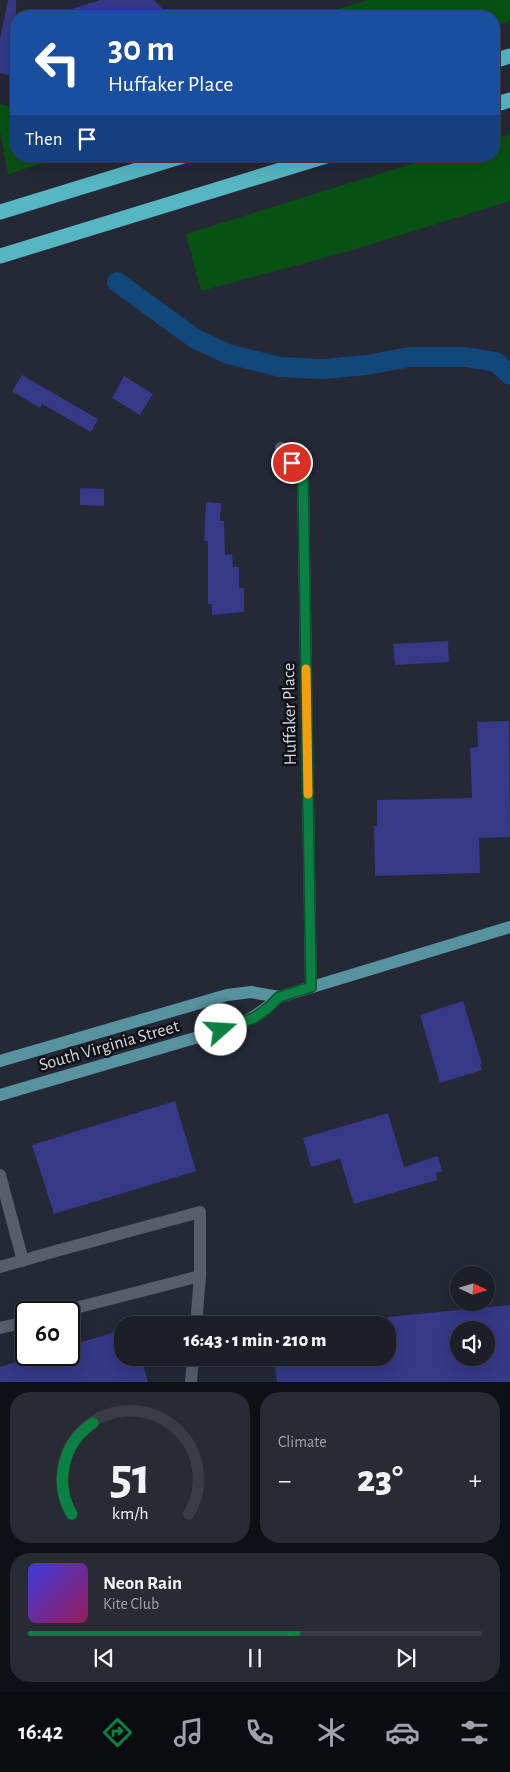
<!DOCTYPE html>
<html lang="en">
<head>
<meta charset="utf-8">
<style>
  :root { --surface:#1c1e28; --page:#292b34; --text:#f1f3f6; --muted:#a0a2a8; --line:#3a3c45; --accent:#0b8043 }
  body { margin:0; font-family:"Alegreya Sans",sans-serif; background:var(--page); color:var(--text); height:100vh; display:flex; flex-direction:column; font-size:19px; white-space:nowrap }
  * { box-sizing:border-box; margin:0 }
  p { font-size:16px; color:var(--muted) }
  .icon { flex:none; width:28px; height:28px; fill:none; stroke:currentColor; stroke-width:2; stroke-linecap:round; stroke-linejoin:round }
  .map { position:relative; height:1382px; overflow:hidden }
  .panel { display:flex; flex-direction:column; gap:10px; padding:10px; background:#0f1016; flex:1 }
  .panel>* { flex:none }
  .guide { position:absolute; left:10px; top:10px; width:490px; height:152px; border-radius:20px; box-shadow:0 5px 20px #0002,0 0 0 1px var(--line); background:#1a4fa0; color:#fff; overflow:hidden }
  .needle { width:32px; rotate:94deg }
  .fabs { position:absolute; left:450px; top:1266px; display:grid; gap:10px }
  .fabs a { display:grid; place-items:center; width:45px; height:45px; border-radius:50%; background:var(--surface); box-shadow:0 5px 20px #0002,0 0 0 1px var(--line); font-size:25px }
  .speed { position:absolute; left:15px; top:1301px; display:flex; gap:10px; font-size:25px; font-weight:700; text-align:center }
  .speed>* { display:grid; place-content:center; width:65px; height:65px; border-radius:50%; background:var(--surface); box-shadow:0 5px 20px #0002,0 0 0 1px var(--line); line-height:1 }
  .speed .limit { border:2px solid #111; border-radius:8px; background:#fff; color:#111 }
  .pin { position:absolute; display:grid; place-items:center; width:42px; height:42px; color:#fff; margin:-21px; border:2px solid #fff; border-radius:50%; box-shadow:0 1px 5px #0007 }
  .me { position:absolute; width:55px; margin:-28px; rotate:71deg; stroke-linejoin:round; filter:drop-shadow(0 0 4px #0008) }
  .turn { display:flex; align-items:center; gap:18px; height:105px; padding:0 15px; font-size:22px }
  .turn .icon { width:65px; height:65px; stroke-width:2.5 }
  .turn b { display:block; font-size:35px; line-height:42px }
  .then { display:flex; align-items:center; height:48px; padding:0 15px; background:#0003; gap:10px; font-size:19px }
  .big { font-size:38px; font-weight:800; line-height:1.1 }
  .panel .card { flex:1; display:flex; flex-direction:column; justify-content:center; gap:8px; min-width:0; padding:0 18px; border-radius:20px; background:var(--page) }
  .panel .dial { align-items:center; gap:0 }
  .dial svg { height:130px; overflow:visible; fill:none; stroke:var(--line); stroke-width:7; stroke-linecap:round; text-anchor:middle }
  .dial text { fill:var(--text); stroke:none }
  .song { display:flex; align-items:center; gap:15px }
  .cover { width:60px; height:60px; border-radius:8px; background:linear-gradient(135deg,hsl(240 70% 55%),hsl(330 70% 35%)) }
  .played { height:5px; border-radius:2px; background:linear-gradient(90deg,var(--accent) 60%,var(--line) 60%) }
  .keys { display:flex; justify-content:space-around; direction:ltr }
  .heat { display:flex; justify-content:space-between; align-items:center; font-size:28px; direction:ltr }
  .panel .tiles { flex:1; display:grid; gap:10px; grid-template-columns:1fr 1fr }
  .card:last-child { grid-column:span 2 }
  .trip { position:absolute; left:114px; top:1316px; width:282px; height:50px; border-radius:20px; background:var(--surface); box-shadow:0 5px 20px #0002,0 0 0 1px var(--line); font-weight:800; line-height:50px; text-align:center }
  .dock { display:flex; height:80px; justify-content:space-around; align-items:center; background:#0b0c10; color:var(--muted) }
  .dock .icon { width:35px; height:35px }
  .dock .on { color:var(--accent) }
  .dock b { font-size:22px; color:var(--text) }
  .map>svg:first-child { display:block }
</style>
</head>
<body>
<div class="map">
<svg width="510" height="1382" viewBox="0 0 510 1382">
  <rect width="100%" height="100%" fill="#252835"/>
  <!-- green -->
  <path fill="#075212" d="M 368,0 L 510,0 L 510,21 L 494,26 L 494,16 L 315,16 Z
    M 0,104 L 12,107 L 16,106 L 16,156 L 66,156 L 8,174 L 0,132 Z
    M 510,134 L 510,201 L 349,251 L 201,291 L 186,234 L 437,156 L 494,156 L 494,139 Z"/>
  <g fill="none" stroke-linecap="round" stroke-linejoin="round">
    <!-- canal -->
    <path stroke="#11477a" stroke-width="20" d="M 117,282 L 194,338 L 228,354 L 280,367 L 323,369 L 367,365 L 409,357 L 465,357 L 496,362 L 510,375"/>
  </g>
  <!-- building -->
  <path fill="#353987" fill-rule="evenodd" d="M 8,0 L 16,0 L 16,64 L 13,76 L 0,73 L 0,39 Z
    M 100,0 L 154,0 L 169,16 L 60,16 L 59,13 Z
    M 22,375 L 98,419 L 91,432 L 42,404 L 40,408 L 12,391 Z
    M 124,376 L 153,394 L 140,415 L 112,398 Z
    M 80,488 L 104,489 L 104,506 L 80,505 Z
    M 206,502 L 221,503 L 220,521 L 224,521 L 225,555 L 232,554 L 233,567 L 239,567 L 239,588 L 244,588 L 244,612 L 212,615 L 212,604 L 208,604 L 208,541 L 204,541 Z
    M 448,641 L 449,662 L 395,665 L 393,644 Z
    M 509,721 L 510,837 L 479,838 L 480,873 L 375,876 L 374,826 L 377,826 L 377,800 L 472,798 L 470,748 L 478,747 L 477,722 Z
    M 463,1001 L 482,1064 L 480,1064 L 482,1070 L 440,1083 L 420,1015 Z
    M 175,1101 L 196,1171 L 54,1214 L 32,1145 Z
    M 388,1113 L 404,1167 L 438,1156 L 442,1171 L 436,1173 L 437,1180 L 354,1204 L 340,1159 L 311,1167 L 303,1138 Z
    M 510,1305 L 510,1382 L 277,1382 L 274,1358 L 388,1358 L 388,1317 ZM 459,1330 L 486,1330 L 486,1358 L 459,1358 Z
    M 122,1330 L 122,1358 L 141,1358 L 148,1382 L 0,1382 L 0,1367 L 40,1355 L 69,1355 L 69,1346 Z"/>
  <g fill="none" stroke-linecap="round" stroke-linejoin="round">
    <!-- minor -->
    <path stroke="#595c6b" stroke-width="12" d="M 281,448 L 303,479 L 311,987
      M 0,1175 L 23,1261
      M 0,1267 L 56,1251 L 200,1212 L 200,1276 L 196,1325
      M 60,1312 L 200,1276
      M 0,1328 L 26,1322
      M 191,1382 L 193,1358"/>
    <!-- major -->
    <path stroke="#57929f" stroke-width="12" d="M 0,1061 L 227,995 L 251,992 L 279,997 L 510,927
      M 0,1095 L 236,1026 C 253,1018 266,1010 279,997"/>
    <!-- highway -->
    <path stroke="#56b6c2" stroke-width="15" d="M 494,61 L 510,56
      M 494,105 L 510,100
      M 0,212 L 183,156
      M 0,256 L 326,156"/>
  </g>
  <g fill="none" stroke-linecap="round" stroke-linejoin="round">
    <!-- route casing -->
    <g stroke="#07532c" stroke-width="12">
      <path id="route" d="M 221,1030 L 254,1018 L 268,1008 L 279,997 L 311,987 L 303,479 L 292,463"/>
    </g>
    <!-- route -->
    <use href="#route" stroke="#0b8043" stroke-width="9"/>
    <!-- slow -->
    <path stroke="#f59e0b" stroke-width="9" d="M 306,669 L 308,794"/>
  </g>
  <g text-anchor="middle" stroke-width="5" stroke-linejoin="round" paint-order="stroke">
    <!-- street labels -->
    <g font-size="18" fill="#d6d8e1" stroke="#101117">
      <text transform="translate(289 714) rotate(-91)" y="6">Huffaker Place</text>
      <text transform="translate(109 1045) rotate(-16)" y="6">South Virginia Street</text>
    </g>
  </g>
</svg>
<div class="fabs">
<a><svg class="needle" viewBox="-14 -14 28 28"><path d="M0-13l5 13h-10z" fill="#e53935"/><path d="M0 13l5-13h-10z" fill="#a0a2a8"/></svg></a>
<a><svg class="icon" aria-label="sound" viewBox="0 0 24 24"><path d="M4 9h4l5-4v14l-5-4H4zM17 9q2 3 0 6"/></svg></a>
</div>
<div class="speed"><div class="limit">60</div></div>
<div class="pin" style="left:292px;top:463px;background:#d93025"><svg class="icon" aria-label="arrive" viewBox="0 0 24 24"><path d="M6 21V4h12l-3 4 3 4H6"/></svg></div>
<svg class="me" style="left:221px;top:1030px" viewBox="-20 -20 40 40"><circle r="19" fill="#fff"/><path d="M0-13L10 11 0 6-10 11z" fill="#0b8043"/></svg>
<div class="trip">16:43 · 1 min · 210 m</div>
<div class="guide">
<div class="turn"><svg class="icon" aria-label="left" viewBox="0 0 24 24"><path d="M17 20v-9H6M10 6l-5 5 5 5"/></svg><div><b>30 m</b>Huffaker Place</div></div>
<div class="then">Then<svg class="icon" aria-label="arrive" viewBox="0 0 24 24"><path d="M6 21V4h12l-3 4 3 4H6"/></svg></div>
</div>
</div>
<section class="panel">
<div class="tiles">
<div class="card dial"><svg viewBox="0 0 100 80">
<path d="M14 69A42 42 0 1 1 86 69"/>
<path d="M14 69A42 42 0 0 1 27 13" stroke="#0b8043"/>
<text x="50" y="56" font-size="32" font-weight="700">51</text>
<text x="50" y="72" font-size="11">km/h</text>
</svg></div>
<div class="card"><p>Climate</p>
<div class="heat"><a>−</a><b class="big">23°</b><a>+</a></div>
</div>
<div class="card">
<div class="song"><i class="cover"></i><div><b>Neon Rain</b><p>Kite Club</p></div></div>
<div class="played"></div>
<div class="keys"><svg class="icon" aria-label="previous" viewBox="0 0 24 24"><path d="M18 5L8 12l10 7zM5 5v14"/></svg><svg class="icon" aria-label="pause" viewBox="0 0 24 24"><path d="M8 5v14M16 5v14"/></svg><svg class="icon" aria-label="next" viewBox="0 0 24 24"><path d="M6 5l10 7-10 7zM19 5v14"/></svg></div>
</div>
</div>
</section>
<nav class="dock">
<b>16:42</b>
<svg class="icon on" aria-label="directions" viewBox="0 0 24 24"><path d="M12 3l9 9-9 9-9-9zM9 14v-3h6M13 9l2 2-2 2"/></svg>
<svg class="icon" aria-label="music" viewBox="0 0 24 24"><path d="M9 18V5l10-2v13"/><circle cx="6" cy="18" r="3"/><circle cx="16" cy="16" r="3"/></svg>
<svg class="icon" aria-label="phone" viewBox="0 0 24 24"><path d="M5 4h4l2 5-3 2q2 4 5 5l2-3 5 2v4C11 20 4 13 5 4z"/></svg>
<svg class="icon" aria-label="climate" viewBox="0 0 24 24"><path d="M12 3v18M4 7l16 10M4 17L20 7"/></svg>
<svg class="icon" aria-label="car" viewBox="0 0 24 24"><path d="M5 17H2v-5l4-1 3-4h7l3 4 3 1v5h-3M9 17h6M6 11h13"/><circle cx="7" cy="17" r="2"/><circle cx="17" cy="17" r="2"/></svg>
<svg class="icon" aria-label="filters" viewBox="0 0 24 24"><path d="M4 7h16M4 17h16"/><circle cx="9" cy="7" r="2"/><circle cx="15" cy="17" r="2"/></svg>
</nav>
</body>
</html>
